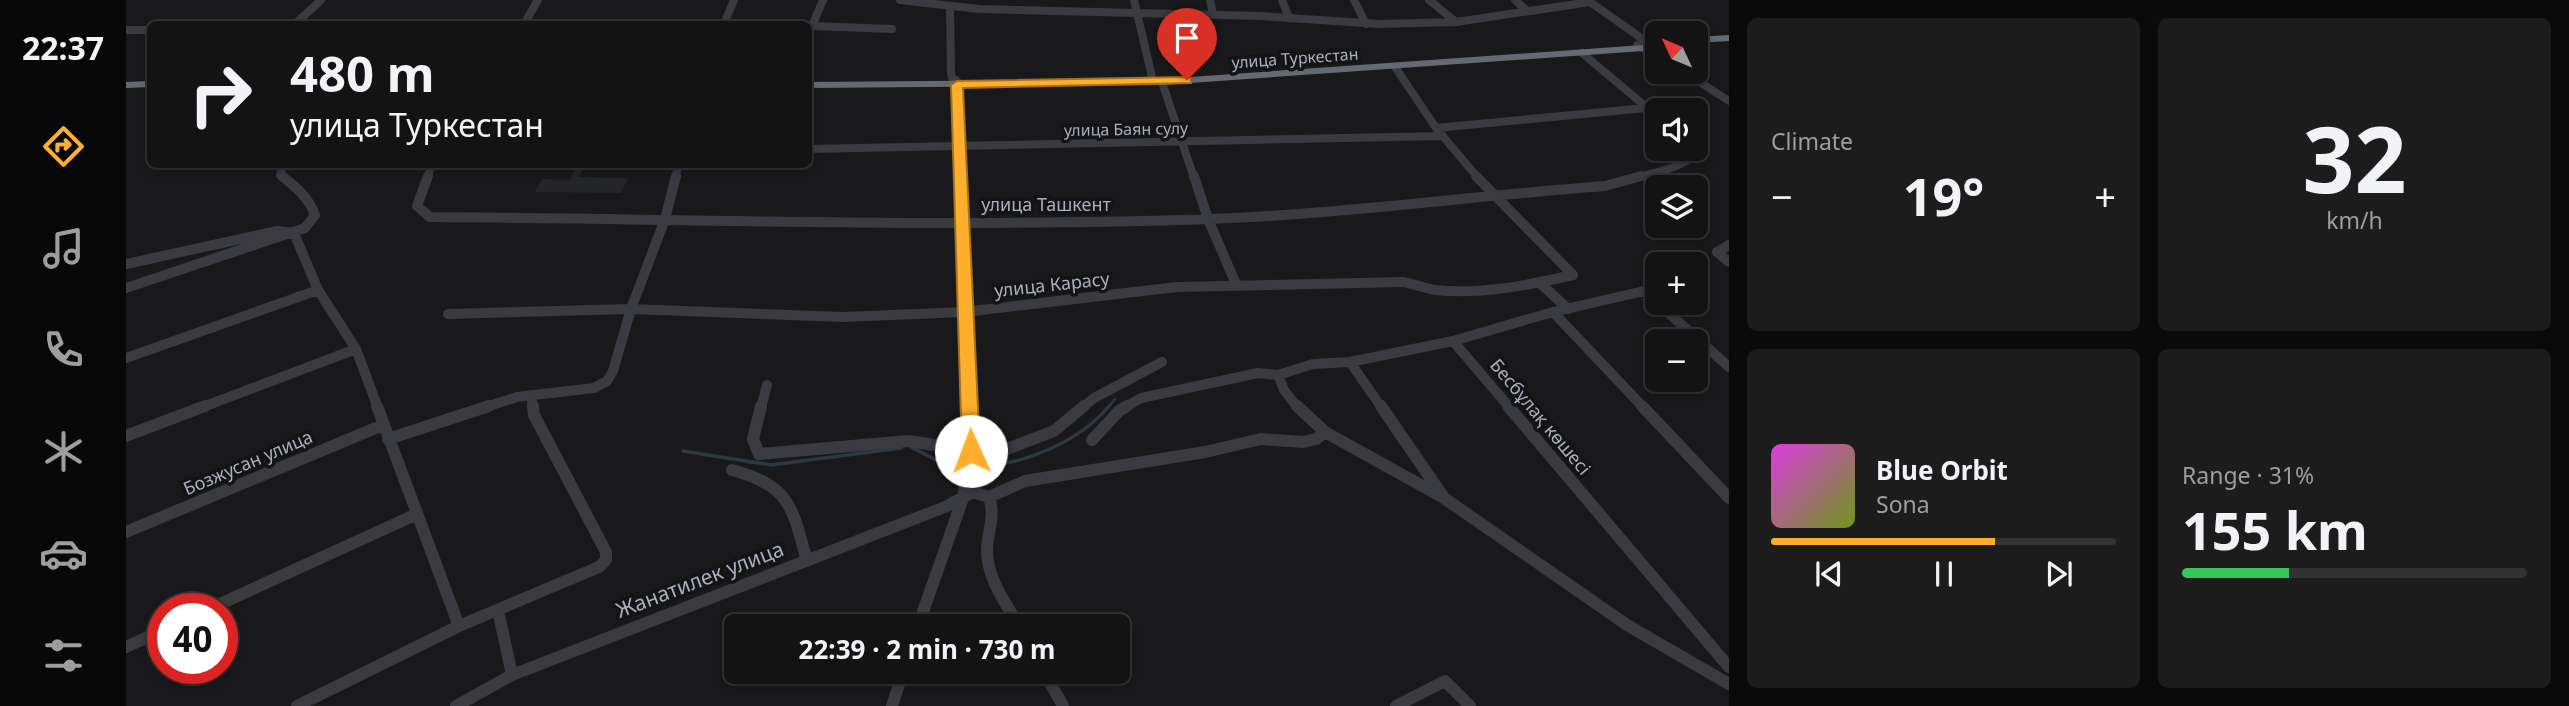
<!DOCTYPE html>
<html lang="en">
<head>
<meta charset="utf-8">
<style>
  :root { --surface:#131314; --page:#1c1c1d; --text:#f1f3f6; --muted:#9d9ea0; --line:#323234; --accent:#ffaf2d }
  body { margin:0; font-family:"Noto Sans",sans-serif; background:var(--page); color:var(--text); height:100vh; display:flex; flex-direction:column; font-size:26px; white-space:nowrap }
  * { box-sizing:border-box; margin:0 }
  p { font-size:23px; color:var(--muted) }
  .icon { flex:none; width:38px; height:38px; fill:none; stroke:currentColor; stroke-width:2; stroke-linecap:round; stroke-linejoin:round }
  .map { position:relative; flex:1; overflow:hidden }
  .panel { display:flex; flex-direction:column; gap:18px; padding:18px; background:#0a0a0b; width:840px }
  .panel>* { flex:none }
  .guide { position:absolute; left:21px; top:21px; width:665px; height:147px; border-radius:10px; box-shadow:0 4px 10px #0003,0 0 0 2px var(--line); background:#131314; color:var(--text); overflow:hidden }
  .needle { width:46px; rotate:314deg }
  .controls { position:absolute; left:1519px; top:21px; display:grid; gap:14px }
  .controls a { display:grid; place-items:center; width:63px; height:63px; border-radius:10px; background:var(--surface); box-shadow:0 4px 10px #0003,0 0 0 2px var(--line); font-size:35px }
  .speed { position:absolute; left:21px; top:593px; display:flex; gap:14px; font-size:35px; font-weight:700; text-align:center }
  .speed>* { display:grid; place-content:center; width:91px; height:91px; border-radius:50%; background:var(--surface); box-shadow:0 4px 10px #0003,0 0 0 2px var(--line); line-height:1 }
  .speed .limit { border:10px solid #d22; background:#fff; color:#111 }
  .pin { position:absolute; display:grid; place-items:center; width:60px; height:60px; color:#fff; margin:-72px -30px; border-radius:50% 50% 50% 0; rotate:-45deg; box-shadow:0 0 7px #0007 }
  .pin .icon { rotate:45deg }
  .me { position:absolute; width:77px; margin:-38px; rotate:358deg; stroke-linejoin:round; filter:drop-shadow(0 0 5px #0008) }
  .turn { display:flex; align-items:center; gap:24px; height:147px; padding:0 28px; font-size:32px }
  .turn .icon { width:91px; height:91px; stroke-width:2.5 }
  .turn b { display:block; font-size:49px; line-height:60px }
  .big { font-size:52px; font-weight:700; line-height:1.1 }
  .panel .tile { flex:1; display:flex; flex-direction:column; justify-content:center; gap:10px; min-width:0; padding:0 24px; border-radius:10px; background:var(--page) }
  .panel .dial { align-items:center; gap:0 }
  .dial b { font-size:91px; line-height:1 }
  .song { display:flex; align-items:center; gap:21px }
  .cover { width:84px; height:84px; border-radius:10px; background:linear-gradient(135deg,hsl(300 70% 55%),hsl(80 70% 35%)) }
  .played { height:7px; border-radius:4px; background:linear-gradient(90deg,var(--accent) 65%,var(--line) 65%) }
  .keys { display:flex; justify-content:space-around; direction:ltr }
  .heat { display:flex; justify-content:space-between; align-items:center; font-size:38px; direction:ltr }
  .charge { height:10px; border-radius:5px; background:linear-gradient(90deg,#34c759 31%,var(--line) 0) }
  .panel .tiles { flex:1; display:grid; gap:18px; grid-template-columns:repeat(2,1fr) }
  .trip { position:absolute; left:598px; top:614px; width:406px; height:70px; border-radius:10px; background:var(--surface); box-shadow:0 4px 10px #0003,0 0 0 2px var(--line); font-weight:700; line-height:70px; text-align:center }
  main { display:flex; flex:1; min-height:0 }
  .tab-bar { display:flex; flex-direction:column; width:126px; justify-content:space-around; align-items:center; background:#080808; color:var(--muted) }
  .tab-bar .icon { width:49px; height:49px }
  .tab-bar .current { color:var(--accent) }
  .tab-bar b { font-size:32px; color:var(--text) }
  .map>svg:first-child { display:block }
</style>
</head>
<body>
<main>
<nav class="tab-bar">
<b>22:37</b>
<svg class="icon current" aria-label="directions" viewBox="0 0 24 24"><path d="M12 3l9 9-9 9-9-9zM9 14v-3h6M13 9l2 2-2 2"/></svg>
<svg class="icon" aria-label="music" viewBox="0 0 24 24"><path d="M9 18V5l10-2v13"/><circle cx="6" cy="18" r="3"/><circle cx="16" cy="16" r="3"/></svg>
<svg class="icon" aria-label="phone" viewBox="0 0 24 24"><path d="M5 4h4l2 5-3 2q2 4 5 5l2-3 5 2v4C11 20 4 13 5 4z"/></svg>
<svg class="icon" aria-label="climate" viewBox="0 0 24 24"><path d="M12 3v18M4 7l16 10M4 17L20 7"/></svg>
<svg class="icon" aria-label="car" viewBox="0 0 24 24"><path d="M5 17H2v-5l4-1 3-4h7l3 4 3 1v5h-3M9 17h6M6 11h13"/><circle cx="7" cy="17" r="2"/><circle cx="17" cy="17" r="2"/></svg>
<svg class="icon" aria-label="filters" viewBox="0 0 24 24"><path d="M4 7h16M4 17h16"/><circle cx="9" cy="7" r="2"/><circle cx="15" cy="17" r="2"/></svg>
</nav>
<div class="map">
<svg width="1603" height="706" viewBox="0 0 1603 706">
  <rect width="100%" height="100%" fill="#19191b"/>
  <!-- built -->
  <path fill="#242528" d="M 418,165 L 458,165 L 453,177 L 502,178 L 495,193 L 409,192 L 416,179 L 444,180 L 451,166 Z"/>
  <g fill="none" stroke-linecap="round" stroke-linejoin="round">
    <!-- stream-far1 -->
    <path stroke="#2d3941" stroke-width="2.5" d="M 982,408 L 989,399"/>
    <!-- stream -->
    <path stroke="#2d3941" stroke-width="3.5" d="M 785,447 L 818,464 L 834,465
      M 557,451 L 645,465 L 775,448
      M 855,467 C 901,463 953,442 983,406"/>
    <!-- minor-far2 -->
    <path stroke="#393b41" stroke-width="8" d="M 697,0 L 686,26 L 766,29
      M 774,0 L 853,9 L 1134,16 L 1254,24 L 1330,22 L 1464,2 L 1528,47
      M 1008,0 L 1026,77
      M 1084,0 L 1087,14
      M 1156,0 L 1163,18
      M 1228,0 L 1240,24
      M 1303,0 L 1330,22
      M 1389,0 L 1400,10
      M 824,7 L 825,72 L 826,78 L 831,81 L 835,178
      M 169,24 L 195,0
      M 398,24 L 412,0
      M 598,24 L 608,0
      M 0,30 L 24,30
      M 1511,45 L 1531,56
      M 1456,53 L 1531,116
      M 1269,67 L 1310,128 L 1352,178
      M 1558,72 L 1603,101
      M 1036,82 L 1068,178
      M 1310,128 L 1520,108
      M 682,149 L 1317,136
      M 158,178 L 154,175 L 156,167 L 162,164
      M 301,178 L 306,164
      M 549,178 L 553,164
      M 1509,178 C 1532,172 1559,167 1577,149 L 1570,142"/>
    <!-- minor-far1 -->
    <path stroke="#393b41" stroke-width="10" d="M 302,176 L 291,206 L 304,217 C 563,219 826,228 1084,219 C 1216,214 1347,196 1479,186 L 1515,176
      M 835,176 L 843,408
      M 1068,176 L 1082,219 L 1110,284
      M 1350,176 L 1447,275
      M 1603,245 L 1591,252 L 1603,262
      M 0,264 L 151,231 L 168,233 L 192,290 L 230,349 L 252,408
      M 1414,283 L 1442,309
      M 0,288 L 179,228 L 189,215 C 183,198 170,187 156,176
      M 1427,312 L 1518,408
      M 322,314 L 505,309 L 717,317 L 838,312 L 1051,287 L 1277,282 C 1288,284 1298,288 1309,290 C 1355,295 1403,285 1447,275
      M 0,358 L 192,290
      M 405,395 L 407,408
      M 74,408 L 230,349
      M 357,408 L 391,397 L 468,388 L 481,381 L 487,371 L 505,309 L 539,219 L 550,176
      M 635,408 L 641,385
      M 956,408 L 968,398 L 1036,362
      M 998,408 L 1015,398 L 1132,373 L 1152,375
      M 1172,408 L 1158,390 L 1152,375 L 1187,364 L 1224,362
      M 1256,408 L 1224,362 L 1327,341
      M 1384,408 L 1327,341 L 1427,312 L 1518,291 L 1603,367"/>
    <!-- minor -->
    <path stroke="#393b41" stroke-width="12" d="M 251,406 L 333,626
      M 635,406 L 627,439 L 633,454 L 783,441 L 845,451 L 881,449 L 928,431 L 958,406
      M 1171,406 L 1199,432 L 1318,498 L 1501,625 L 1603,684
      M 1255,406 L 1316,495
      M 1382,406 L 1603,667
      M 1516,406 L 1603,498
      M 0,436 L 79,406
      M 262,439 L 363,406
      M 966,440 L 993,411 L 1001,406
      M 606,470 C 665,486 666,507 681,561
      M 863,497 L 899,481 L 1079,452 L 1135,439 L 1177,442 L 1190,439 L 1199,432
      M 0,532 L 257,425
      M 83,609 L 291,514
      M 372,610 L 386,675
      M 792,626 L 837,498 L 845,451 L 843,406
      M 0,647 L 37,630
      M 918,672 L 937,706
      M 171,706 L 333,626 L 473,567 L 480,560 L 480,552 L 408,415 L 407,406
      M 330,706 L 386,675 L 819,507 L 847,492 L 863,497 C 870,517 861,531 861,551 C 861,578 880,604 893,626
      M 766,706 L 777,672
      M 1270,706 L 1319,681 L 1344,706"/>
    <!-- highway -->
    <path fill="#656972" fill-rule="evenodd" d="M 1603,35 L 1603,41 L 1570,43 L 1570,37 Z
      M 1531,44 L 1531,50 L 1036,85 L 682,88 L 682,82 L 1036,79 Z
      M 24,81 L 24,87 L 0,88 L 0,82 Z"/>
  </g>
  <!-- route -->
  <path fill="#ffaf2d" stroke="#a6721d" stroke-width="2" d="M 1061,77 L 1065,78 L 1065,83 L 837,88 L 854,451 L 851,456 L 839,456 L 836,451 L 825,85 L 831,81 Z"/>
  <g text-anchor="middle" stroke-width="7" stroke-linejoin="round" paint-order="stroke">
    <!-- far-street labels -->
    <g font-size="16" fill="#aab0bc" stroke="#141416">
      <text transform="translate(1169 58) rotate(-4)" y="6">улица Туркестан</text>
      <text transform="translate(1000 129) rotate(-1)" y="6">улица Баян сулу</text>
    </g>
    <!-- street labels -->
    <g font-size="18" fill="#aab0bc" stroke="#141416">
      <text x="920" y="211">улица Ташкент</text>
      <text transform="translate(926 285) rotate(-6)" y="6">улица Карасу</text>
      <text transform="translate(1414 417) rotate(50)" y="6">Бесбұлақ көшесі</text>
      <text transform="translate(122 463) rotate(-23)" y="6">Бозжусан улица</text>
    </g>
    <!-- near-street labels -->
    <g font-size="21" fill="#aab0bc" stroke="#141416">
      <text transform="translate(574 580) rotate(-21)" y="7">Жанатилек улица</text>
    </g>
  </g>
</svg>
<div class="controls">
<a><svg class="needle" viewBox="-14 -14 28 28"><path d="M0-13l5 13h-10z" fill="#e53935"/><path d="M0 13l5-13h-10z" fill="#9d9ea0"/></svg></a>
<a><svg class="icon" aria-label="sound" viewBox="0 0 24 24"><path d="M4 9h4l5-4v14l-5-4H4zM17 9q2 3 0 6"/></svg></a>
<a><svg class="icon" aria-label="layers" viewBox="0 0 24 24"><path d="M12 4l9 5-9 5-9-5zM3 14l9 5 9-5"/></svg></a>
<a>+</a>
<a>−</a>
</div>
<div class="speed"><div class="limit">40</div></div>
<div class="pin" style="left:1061px;top:80px;background:#d93025"><svg class="icon" aria-label="arrive" viewBox="0 0 24 24"><path d="M6 21V4h12l-3 4 3 4H6"/></svg></div>
<svg class="me" style="left:845px;top:451px" viewBox="-20 -20 40 40"><circle r="19" fill="#fff"/><path d="M0-13L10 11 0 6-10 11z" fill="#ffaf2d"/></svg>
<div class="trip">22:39 · 2 min · 730 m</div>
<div class="guide">
<div class="turn"><svg class="icon" aria-label="right" viewBox="0 0 24 24"><path d="M7 20v-9h11M14 6l5 5-5 5"/></svg><div><b>480 m</b>улица Туркестан</div></div>
</div>
</div>
<section class="panel">
<div class="tiles">
<div class="tile"><p>Climate</p>
<div class="heat"><a>−</a><b class="big">19°</b><a>+</a></div>
</div>
<div class="tile dial"><b>32</b><p>km/h</p></div>
<div class="tile">
<div class="song"><i class="cover"></i><div><b>Blue Orbit</b><p>Sona</p></div></div>
<div class="played"></div>
<div class="keys"><svg class="icon" aria-label="previous" viewBox="0 0 24 24"><path d="M18 5L8 12l10 7zM5 5v14"/></svg><svg class="icon" aria-label="pause" viewBox="0 0 24 24"><path d="M8 5v14M16 5v14"/></svg><svg class="icon" aria-label="next" viewBox="0 0 24 24"><path d="M6 5l10 7-10 7zM19 5v14"/></svg></div>
</div>
<div class="tile"><p>Range · 31%</p><b class="big">155 km</b><div class="charge"></div></div>
</div>
</section>
</main>
</body>
</html>
